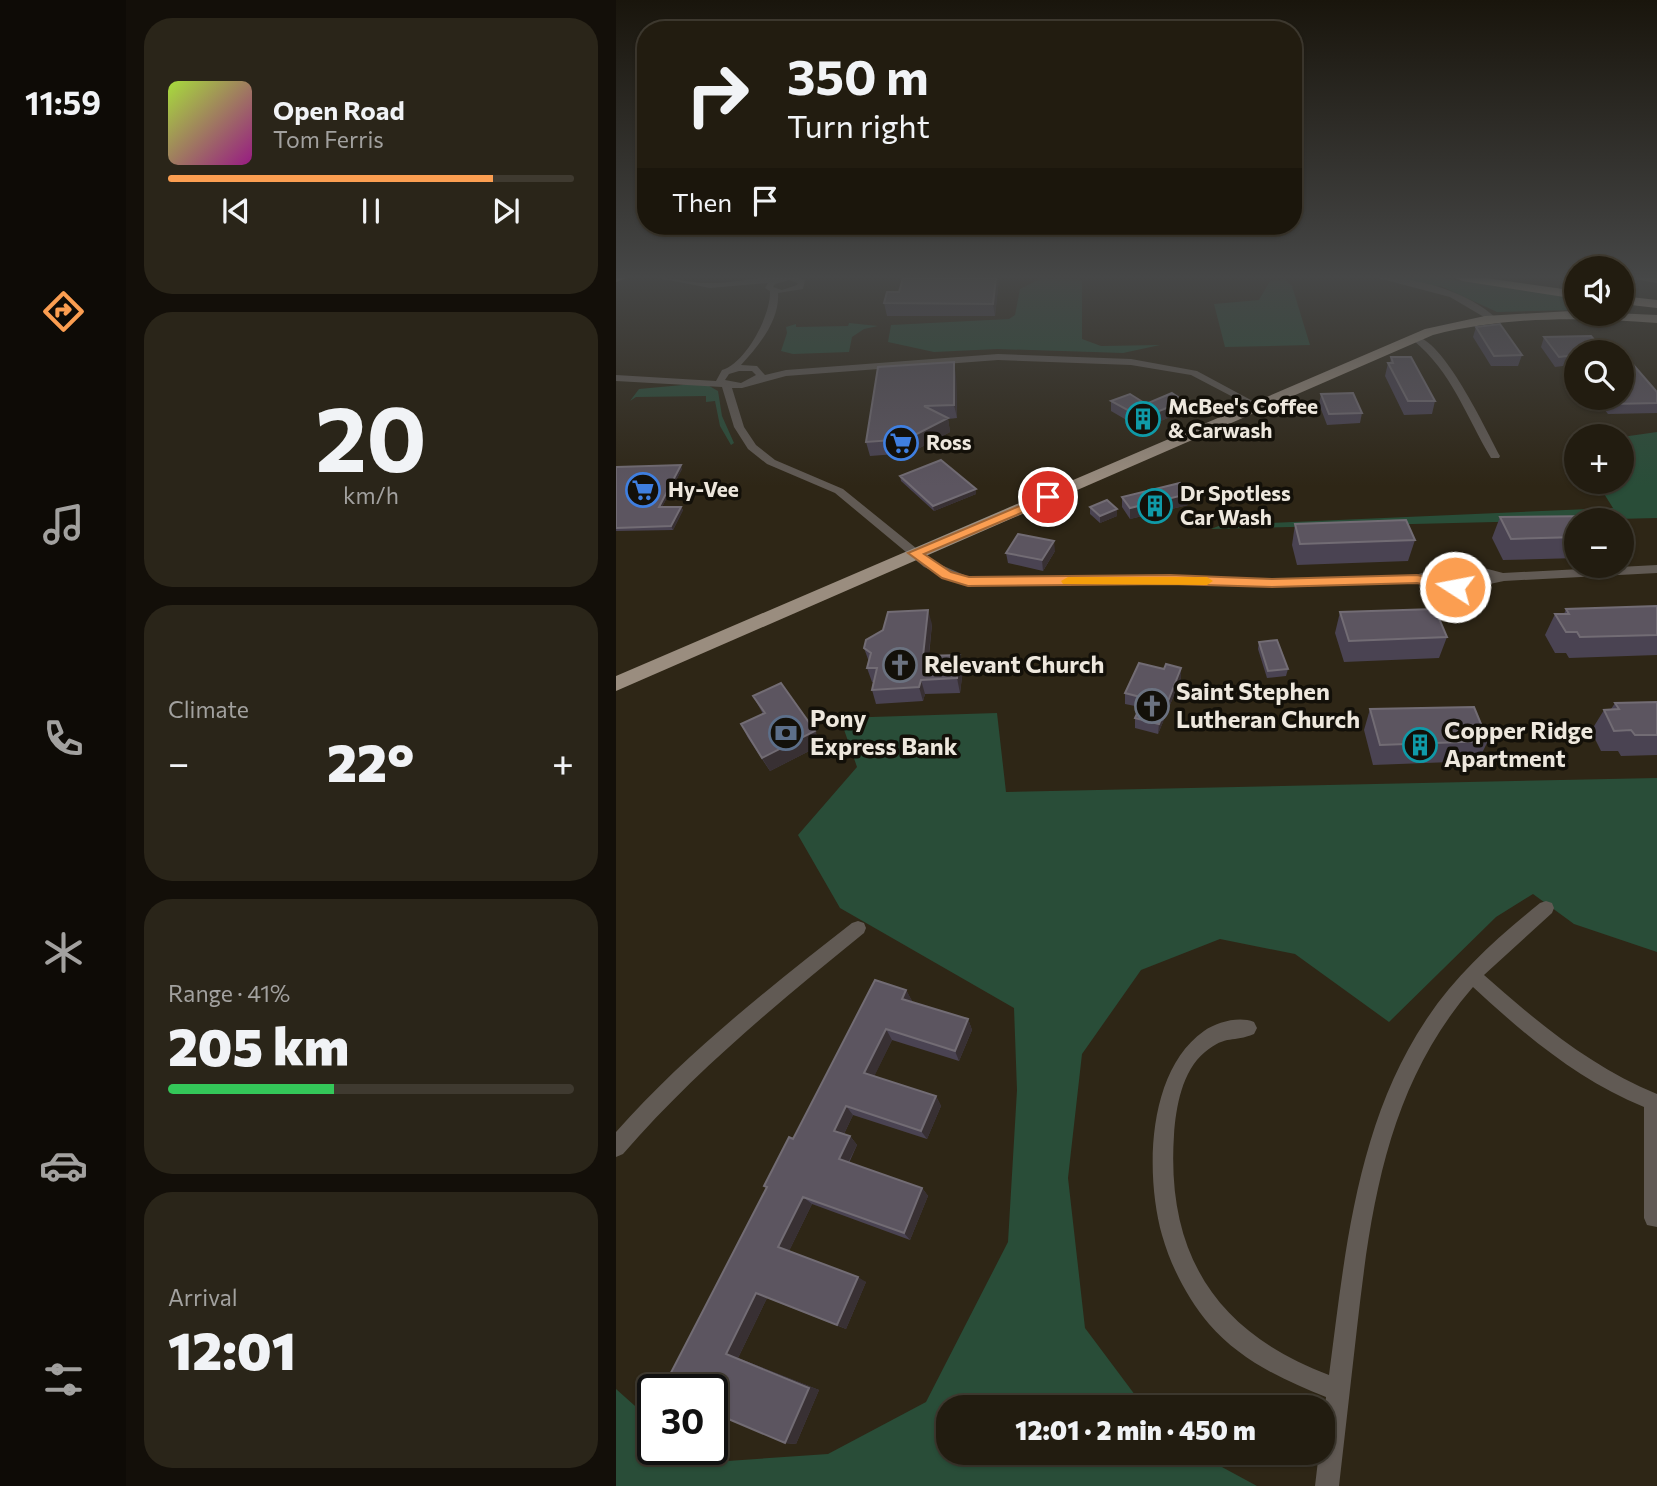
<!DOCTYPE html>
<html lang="en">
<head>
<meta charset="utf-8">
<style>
  :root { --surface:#221c10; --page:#2a2519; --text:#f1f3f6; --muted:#a2a19f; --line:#3f3a30; --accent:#fb9e51 }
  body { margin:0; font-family:Commissioner,sans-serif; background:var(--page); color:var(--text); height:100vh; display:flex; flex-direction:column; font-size:26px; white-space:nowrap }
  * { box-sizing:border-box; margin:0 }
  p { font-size:23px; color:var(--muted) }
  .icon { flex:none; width:38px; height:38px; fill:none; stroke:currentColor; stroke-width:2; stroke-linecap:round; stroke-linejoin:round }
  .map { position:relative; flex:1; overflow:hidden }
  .drawer { display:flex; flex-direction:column; gap:18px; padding:18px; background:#130f09; width:490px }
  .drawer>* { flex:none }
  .hud { position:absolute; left:21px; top:21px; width:665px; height:214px; border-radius:28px; box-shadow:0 2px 5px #0004,0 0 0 2px var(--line); background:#221c10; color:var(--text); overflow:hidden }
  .controls { position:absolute; left:948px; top:256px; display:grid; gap:14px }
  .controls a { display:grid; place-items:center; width:70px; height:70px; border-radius:50%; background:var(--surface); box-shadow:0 2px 5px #0004,0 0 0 2px var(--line); font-size:35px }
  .speed { position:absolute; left:21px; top:1374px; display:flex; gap:14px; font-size:35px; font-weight:700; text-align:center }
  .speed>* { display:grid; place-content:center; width:91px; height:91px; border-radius:50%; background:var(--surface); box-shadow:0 2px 5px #0004,0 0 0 2px var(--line); line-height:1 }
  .speed .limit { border:4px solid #111; border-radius:10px; background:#fff; color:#111 }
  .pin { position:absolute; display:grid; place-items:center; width:60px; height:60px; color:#fff; margin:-30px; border:4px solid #fff; border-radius:50%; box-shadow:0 2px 7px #0007 }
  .me { position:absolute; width:77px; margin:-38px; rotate:281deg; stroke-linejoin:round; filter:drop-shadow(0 0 5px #0008) }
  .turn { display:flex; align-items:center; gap:24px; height:147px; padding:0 35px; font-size:32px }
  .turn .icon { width:91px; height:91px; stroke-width:2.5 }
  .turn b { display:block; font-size:49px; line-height:60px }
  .then { display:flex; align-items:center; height:66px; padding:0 35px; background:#0003; gap:14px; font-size:26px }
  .big { font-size:52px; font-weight:800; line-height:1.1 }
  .drawer .tile { flex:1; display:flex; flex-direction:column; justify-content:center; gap:10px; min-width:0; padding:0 24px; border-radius:28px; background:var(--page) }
  .drawer .dial { align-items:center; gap:0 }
  .dial b { font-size:91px; line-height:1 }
  .song { display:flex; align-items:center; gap:21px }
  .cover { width:84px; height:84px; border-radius:10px; background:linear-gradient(135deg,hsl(80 70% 55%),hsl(310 70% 35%)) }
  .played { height:7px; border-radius:4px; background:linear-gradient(90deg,var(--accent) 80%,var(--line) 80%) }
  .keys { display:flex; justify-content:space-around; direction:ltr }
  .heat { display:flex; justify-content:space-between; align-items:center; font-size:38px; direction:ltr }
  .charge { height:10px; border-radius:5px; background:linear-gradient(90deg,#34c759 41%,var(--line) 0) }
  .trip { position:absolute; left:320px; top:1395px; width:399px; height:70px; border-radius:28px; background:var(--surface); box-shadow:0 2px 5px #0004,0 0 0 2px var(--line); font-weight:800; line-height:70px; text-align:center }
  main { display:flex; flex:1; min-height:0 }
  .tabs { display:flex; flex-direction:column; width:126px; justify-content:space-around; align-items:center; background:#0e0b06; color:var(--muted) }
  .tabs .icon { width:49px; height:49px }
  .tabs .on { color:var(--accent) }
  .tabs b { font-size:32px; color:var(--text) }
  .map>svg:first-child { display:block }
</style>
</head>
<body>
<main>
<nav class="tabs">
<b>11:59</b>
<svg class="icon on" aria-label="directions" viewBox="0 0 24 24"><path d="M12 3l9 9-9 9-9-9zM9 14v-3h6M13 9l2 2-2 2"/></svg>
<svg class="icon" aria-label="music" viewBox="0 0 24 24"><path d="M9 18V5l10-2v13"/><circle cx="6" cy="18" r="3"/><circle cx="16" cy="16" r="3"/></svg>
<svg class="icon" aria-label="phone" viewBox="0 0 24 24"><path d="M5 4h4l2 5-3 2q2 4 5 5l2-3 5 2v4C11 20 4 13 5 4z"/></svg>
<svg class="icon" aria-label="climate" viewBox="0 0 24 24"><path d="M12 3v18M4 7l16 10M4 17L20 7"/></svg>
<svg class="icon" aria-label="car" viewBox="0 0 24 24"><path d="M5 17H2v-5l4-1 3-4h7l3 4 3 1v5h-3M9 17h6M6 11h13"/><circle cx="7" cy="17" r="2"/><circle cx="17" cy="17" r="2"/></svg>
<svg class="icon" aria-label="filters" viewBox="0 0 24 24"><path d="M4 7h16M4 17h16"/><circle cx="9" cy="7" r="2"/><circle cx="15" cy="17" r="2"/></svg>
</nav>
<section class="drawer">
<div class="tile">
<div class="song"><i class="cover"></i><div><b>Open Road</b><p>Tom Ferris</p></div></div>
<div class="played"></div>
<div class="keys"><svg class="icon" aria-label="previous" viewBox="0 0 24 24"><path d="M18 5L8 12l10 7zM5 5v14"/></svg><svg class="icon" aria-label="pause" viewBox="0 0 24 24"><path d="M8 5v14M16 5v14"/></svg><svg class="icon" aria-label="next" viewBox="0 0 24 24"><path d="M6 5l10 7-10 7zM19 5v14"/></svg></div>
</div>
<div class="tile dial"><b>20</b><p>km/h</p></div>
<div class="tile"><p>Climate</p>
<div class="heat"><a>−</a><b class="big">22°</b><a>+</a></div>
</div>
<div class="tile"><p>Range · 41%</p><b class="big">205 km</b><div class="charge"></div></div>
<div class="tile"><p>Arrival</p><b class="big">12:01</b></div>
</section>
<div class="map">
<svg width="1041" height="1486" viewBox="0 0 1041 1486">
  <rect width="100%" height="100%" fill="#2e2616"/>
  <!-- green -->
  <path fill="#294d38" d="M 426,278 L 466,280 L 466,339 L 485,346 L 544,345 L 507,353 L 381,349 L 318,352 L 272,342 L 275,325 L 393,319 L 399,315 L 404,289 Z
    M 778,278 L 826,278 L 961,298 L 961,310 L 881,312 L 827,287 Z
    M 669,279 L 676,286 L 694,345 L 609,347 L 598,304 L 643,300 L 654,281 Z
    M 233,323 L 262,326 L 248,329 L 236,337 L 233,352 L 177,354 L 165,351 L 171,333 L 170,327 L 180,324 L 180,327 L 232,326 Z
    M 88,383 L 102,391 L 106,416 L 118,443 L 115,445 L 104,426 L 99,401 L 90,402 L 90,396 L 20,397 L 14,401 L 23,389 Z
    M 1041,432 L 1041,518 L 595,529 L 605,525 L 997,508 L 980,481 L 1006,481 L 1006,437 Z
    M 381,713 L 390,792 L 1041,778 L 1041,952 L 958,924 L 917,894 L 880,917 L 773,1022 L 679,954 L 604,939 L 525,970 L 466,1054 L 452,1178 L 469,1328 L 528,1407 L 332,1407 L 332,1452 L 580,1453 L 641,1486 L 0,1486 L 0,1389 L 37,1422 L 37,1449 L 66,1449 L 82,1463 L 212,1454 L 310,1402 L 392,1242 L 401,1090 L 398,1008 L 224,908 L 182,835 L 241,767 L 224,718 Z"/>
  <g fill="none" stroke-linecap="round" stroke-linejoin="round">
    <!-- street -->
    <path fill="#615a54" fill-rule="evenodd" d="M 42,278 C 60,278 78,284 96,283 C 123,283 164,271 189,280 L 187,289 L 162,293 C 164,320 142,347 125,365 L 141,366 L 149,375 L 170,370 L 382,354 L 515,359 L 581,371 L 646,406 L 638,408 L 575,375 L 515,365 L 382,360 L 170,376 L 126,388 L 116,388 L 128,427 L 140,445 L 159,460 L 227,489 L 316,561 L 353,577 L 554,575 L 656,579 L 800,575 L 831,564 L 849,563 L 887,573 L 1041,565 L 1041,573 L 888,581 L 845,590 L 824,588 L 801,583 L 656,587 L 554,583 L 348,584 L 308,567 L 219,493 L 151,464 L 132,449 L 118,427 L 106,387 L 0,381 L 0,375 L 100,381 L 106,370 C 130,363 155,315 154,291 L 149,288 L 152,283 L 94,288 ZM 173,280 L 182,283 L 181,285 L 166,290 L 157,287 L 159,284 ZM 123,371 L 136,371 L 140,375 L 125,383 L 109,380 L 113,374 ZM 849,571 L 874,577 L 845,582 L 814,579 L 832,572 Z
      M 762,278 C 801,277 851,291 880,318 L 873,320 L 834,297 Z
      M 797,336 C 826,335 871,432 884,456 L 883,458 L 875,458 C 850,416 836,372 797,340 Z
      M 930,901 L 936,903 L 938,908 L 936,913 L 868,975 C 921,1022 975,1067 1041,1094 L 1041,1227 L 1031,1225 L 1028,1218 L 1028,1107 C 962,1080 909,1035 857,987 C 772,1085 755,1204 741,1328 C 735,1381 729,1433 723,1486 L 699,1486 L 703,1452 L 707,1452 L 707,1423 L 710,1397 C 667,1380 624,1360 593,1324 C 572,1299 555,1267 546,1235 C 529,1174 531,1071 588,1031 C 601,1022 623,1016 638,1022 L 641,1028 L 638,1034 C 617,1043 611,1034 589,1052 C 566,1071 560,1107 558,1135 C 550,1255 601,1333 713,1375 C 729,1254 740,1125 810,1020 C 840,974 882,937 924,903 Z
      M 242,921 L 248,923 L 250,928 L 248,933 C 163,1002 79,1071 7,1154 L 0,1157 L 0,1132 C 70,1053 153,988 236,923 Z"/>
    <!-- secondary -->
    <path fill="#81776c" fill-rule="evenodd" d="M 1013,278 L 1041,278 L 1041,283 Z"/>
    <!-- primary -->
    <path fill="#9a8d7f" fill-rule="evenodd" d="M 955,311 L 1041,315 L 1041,323 C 965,317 892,316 817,335 L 0,691 L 0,676 L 809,329 L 869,316 Z"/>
    <!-- highway -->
    <path fill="#b1a090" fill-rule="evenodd" d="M 0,278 L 10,278 L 0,282 Z
      M 840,278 L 869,278 L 961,291 L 961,299 L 846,281 Z
      M 1006,296 L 1041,300 L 1041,308 L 1006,304 Z"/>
  </g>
  <!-- wall -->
  <path fill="#4a4352" d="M 383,278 L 379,316 L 271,316 L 268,303 Z
    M 860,327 L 906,355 L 902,366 L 875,366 L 857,337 Z
    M 928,337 L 961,352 L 961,385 L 947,366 L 939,367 L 925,347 Z
    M 775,357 L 819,401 L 816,414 L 788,415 L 769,376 L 772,363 L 774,363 Z
    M 340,376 L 341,418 L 332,419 L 334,432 L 294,453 L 254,456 L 250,442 Z
    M 1041,392 L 1041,413 L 992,414 L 978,397 L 1006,397 Z
    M 705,394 L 746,413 L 744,423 L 711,425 L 703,404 Z
    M 495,401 L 530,404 L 568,411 L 526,429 L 495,411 Z
    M 0,467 L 66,469 L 46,507 L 65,507 L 67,510 L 57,530 L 0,531 Z
    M 284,476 L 360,489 L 360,494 L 318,511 L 285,481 Z
    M 506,497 L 572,505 L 514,519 L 506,507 Z
    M 474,507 L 501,509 L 501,516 L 484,523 L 474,514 Z
    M 884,517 L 961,520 L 961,558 L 887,560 L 876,538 Z
    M 679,524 L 799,540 L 792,561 L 681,565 L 676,545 Z
    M 439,551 L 427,571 L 392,563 L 390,553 Z
    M 1041,606 L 1041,655 L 953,658 L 950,653 L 939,653 L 929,635 L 939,614 L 948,614 L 950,609 Z
    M 724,612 L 831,637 L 823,658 L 728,662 L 719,633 Z
    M 316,624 L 313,656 L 344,655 L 347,669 L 344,693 L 309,694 L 307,701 L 260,704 L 256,690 L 257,682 L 256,682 L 251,668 L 253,662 L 248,648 Z
    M 643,642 L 672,669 L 670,676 L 651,678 L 642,649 Z
    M 565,668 L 565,678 L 542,734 L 519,728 L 519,718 L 524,707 L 509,704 L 509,693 Z
    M 137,696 L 199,731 L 205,745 L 154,771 L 132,738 L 125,724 L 147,714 Z
    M 1041,702 L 1041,755 L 1005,756 L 1002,751 L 985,751 L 975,731 L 988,710 L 995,709 L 999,703 Z
    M 754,709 L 872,741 L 862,761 L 757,765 L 748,730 Z
    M 290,990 L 296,1001 L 295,1002 L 352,1019 L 356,1030 L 343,1061 L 276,1040 L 258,1076 L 320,1096 L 325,1106 L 311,1139 L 237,1115 L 228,1134 L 234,1136 L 241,1145 L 233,1163 L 306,1188 L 312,1196 L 294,1240 L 196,1204 L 173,1251 L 250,1282 L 230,1329 L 151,1298 L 122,1358 L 203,1390 L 180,1444 L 169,1443 L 96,1412 L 151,1188 L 148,1186 L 177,1139 Z"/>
  <!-- shaded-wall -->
  <path fill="#383033" d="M 380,278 L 383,278 L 379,316 L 377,304 Z
    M 338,362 L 340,376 L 341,418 L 338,405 Z
    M 568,401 L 568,411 L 526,429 L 526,418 Z
    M 332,418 L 334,432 L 294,453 L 291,439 Z
    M 65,465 L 66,469 L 44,511 L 43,507 Z
    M 360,489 L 360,494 L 318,511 L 317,506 Z
    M 572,494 L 572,505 L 514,519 L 514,508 Z
    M 65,507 L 67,510 L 57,530 L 55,526 Z
    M 501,509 L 501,516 L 484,523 L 484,516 Z
    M 438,541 L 439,551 L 427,571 L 426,560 Z
    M 312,610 L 316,624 L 311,670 L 307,656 Z
    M 344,655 L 347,669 L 344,693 L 341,678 Z
    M 565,668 L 565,678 L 542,734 L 543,724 Z
    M 305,680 L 309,694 L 307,701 L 303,687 Z
    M 199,731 L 205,745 L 154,771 L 146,758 Z
    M 290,990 L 296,1001 L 291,1010 L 286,999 Z
    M 352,1019 L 356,1030 L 343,1061 L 339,1051 Z
    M 270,1029 L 276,1040 L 255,1083 L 248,1073 Z
    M 320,1096 L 325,1106 L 311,1139 L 305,1131 Z
    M 230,1106 L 237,1115 L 225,1140 L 218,1131 Z
    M 234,1136 L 241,1145 L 230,1167 L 223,1159 Z
    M 306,1188 L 312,1196 L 294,1240 L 288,1233 Z
    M 187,1197 L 196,1204 L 172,1253 L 162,1247 Z
    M 242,1277 L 250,1282 L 230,1329 L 221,1325 Z
    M 140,1293 L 151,1298 L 122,1358 L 203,1390 L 180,1444 L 169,1443 L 110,1354 Z"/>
  <!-- building -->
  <path fill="#5c5560" stroke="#726c74" stroke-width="2" d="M 287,278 L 380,278 L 377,304 L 268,303 L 271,292 L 283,292 Z
    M 884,324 L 906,355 L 878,356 L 860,327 Z
    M 975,336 L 988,352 L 961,352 L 961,369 L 951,356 L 943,357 L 928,337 Z
    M 775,357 L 795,357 L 819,401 L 792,401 L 772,363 L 777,363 Z
    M 1006,361 L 1014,361 L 1041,392 L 1041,403 L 996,404 L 991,397 L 1006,397 Z
    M 338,362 L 338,405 L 308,406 L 332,418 L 291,439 L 250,442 L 262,367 Z
    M 556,393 L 568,401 L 526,418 L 495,401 L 514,394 L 530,404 Z
    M 737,393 L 746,413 L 713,414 L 705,394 Z
    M 325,460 L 360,489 L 317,506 L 284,476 Z
    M 65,465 L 43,507 L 65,507 L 55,526 L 0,528 L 0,467 Z
    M 564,483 L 572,494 L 514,508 L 506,497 Z
    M 491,500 L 501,509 L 484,516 L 474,507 Z
    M 982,516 L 985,520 L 961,520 L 961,537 L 895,539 L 884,517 Z
    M 790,520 L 799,540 L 684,544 L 679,524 Z
    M 402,534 L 438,541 L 426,560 L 390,553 Z
    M 1041,606 L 1041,635 L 964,637 L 961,632 L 950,632 L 939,614 L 953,614 L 950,609 Z
    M 819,609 L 831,637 L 733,641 L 724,612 Z
    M 312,610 L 307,656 L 344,655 L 341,678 L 305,680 L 303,687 L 256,690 L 261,668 L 251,668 L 255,653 L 248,648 L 250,640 L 267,630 L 272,612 Z
    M 661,640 L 672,669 L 652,671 L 643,642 Z
    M 523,663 L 548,669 L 550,664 L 565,668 L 543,724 L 519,718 L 528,698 L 509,693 Z
    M 165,683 L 199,731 L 146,758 L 125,724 L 149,713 L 137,696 Z
    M 1041,702 L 1041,735 L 1019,735 L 1015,730 L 998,731 L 988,710 L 1003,709 L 999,703 Z
    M 858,707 L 872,741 L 764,745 L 754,709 Z
    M 259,980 L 290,990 L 286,999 L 352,1019 L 339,1051 L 270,1029 L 248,1073 L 320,1096 L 305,1131 L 230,1106 L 218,1131 L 234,1136 L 223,1159 L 306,1188 L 288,1233 L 187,1197 L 162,1247 L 242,1277 L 221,1325 L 140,1293 L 110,1354 L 193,1388 L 169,1443 L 96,1412 L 96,1390 L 46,1390 L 151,1187 L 148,1186 L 173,1137 L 177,1139 Z"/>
  <!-- sky -->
  <linearGradient id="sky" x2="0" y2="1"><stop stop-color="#19150c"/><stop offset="0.57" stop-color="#464747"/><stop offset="1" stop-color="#464747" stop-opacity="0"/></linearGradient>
  <rect width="1041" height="486" fill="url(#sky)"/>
  <!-- route -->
  <path fill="#fb9e51" stroke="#a36735" stroke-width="2" d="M 432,494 L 438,497 L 436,500 L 308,554 L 335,572 L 353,577 L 554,575 L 656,579 L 801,575 L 844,584 L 846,587 L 839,591 L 801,583 L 656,587 L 554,584 L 352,586 L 326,578 L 292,553 Z"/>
  <!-- slow -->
  <path fill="#f59e0b" d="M 452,577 L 591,577 L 597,581 L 591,585 L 447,584 L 445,581 Z"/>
  <!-- icons -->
  <defs>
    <g id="building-ring" transform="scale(1.75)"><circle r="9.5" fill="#131009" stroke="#0f9aa8" stroke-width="1.5"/><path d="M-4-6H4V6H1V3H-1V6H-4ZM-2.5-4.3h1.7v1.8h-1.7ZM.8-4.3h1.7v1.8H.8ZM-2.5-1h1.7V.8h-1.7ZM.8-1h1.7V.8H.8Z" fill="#0f9aa8"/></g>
    <g id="supermarket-ring" transform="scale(1.75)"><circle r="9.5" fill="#131009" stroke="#3f7fe0" stroke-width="1.5"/><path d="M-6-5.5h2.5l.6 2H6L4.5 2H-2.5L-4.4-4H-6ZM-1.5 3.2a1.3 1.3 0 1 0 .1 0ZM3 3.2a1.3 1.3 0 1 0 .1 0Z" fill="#3f7fe0"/></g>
    <g id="church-ring" transform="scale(1.75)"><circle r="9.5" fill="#131009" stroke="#6b7280" stroke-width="1.5"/><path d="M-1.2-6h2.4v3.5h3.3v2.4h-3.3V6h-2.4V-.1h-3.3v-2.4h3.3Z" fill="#6b7280"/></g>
    <g id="bank-ring" transform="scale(1.75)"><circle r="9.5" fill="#131009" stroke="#5c6f8a" stroke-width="1.5"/><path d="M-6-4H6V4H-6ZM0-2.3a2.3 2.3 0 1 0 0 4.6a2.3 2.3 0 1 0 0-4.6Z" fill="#5c6f8a"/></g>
  </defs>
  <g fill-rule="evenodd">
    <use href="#building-ring" x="527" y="419"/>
    <use href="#supermarket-ring" x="285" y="443"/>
    <use href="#supermarket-ring" x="27" y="490"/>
    <use href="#building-ring" x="539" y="506"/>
    <use href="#church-ring" x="284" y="665"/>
    <use href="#church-ring" x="536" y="706"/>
    <use href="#bank-ring" x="170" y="733"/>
    <use href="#building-ring" x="804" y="745"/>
  </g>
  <g text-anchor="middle" stroke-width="7" stroke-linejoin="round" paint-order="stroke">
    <!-- far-poi labels -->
    <g font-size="21" font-weight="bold" fill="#ede7dd" stroke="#131009" text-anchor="start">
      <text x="552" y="414">McBee's Coffee<tspan x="552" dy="24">&amp; Carwash</tspan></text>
      <text x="310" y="450">Ross</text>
      <text x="52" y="497">Hy-Vee</text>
      <text x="564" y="501">Dr Spotless<tspan x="564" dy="24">Car Wash</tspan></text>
    </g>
    <!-- poi labels -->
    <g font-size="24" font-weight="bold" fill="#ede7dd" stroke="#131009" text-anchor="start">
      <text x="308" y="673">Relevant Church</text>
      <text x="560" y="700">Saint Stephen<tspan x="560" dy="28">Lutheran Church</tspan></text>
      <text x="194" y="727">Pony<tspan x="194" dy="28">Express Bank</tspan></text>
      <text x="828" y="739">Copper Ridge<tspan x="828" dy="28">Apartment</tspan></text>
    </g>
  </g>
</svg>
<div class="controls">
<a><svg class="icon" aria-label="sound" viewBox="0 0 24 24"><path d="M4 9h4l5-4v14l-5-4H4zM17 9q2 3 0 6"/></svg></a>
<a><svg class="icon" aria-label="search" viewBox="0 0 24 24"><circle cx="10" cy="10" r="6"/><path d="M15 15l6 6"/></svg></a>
<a>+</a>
<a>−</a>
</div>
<div class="speed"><div class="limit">30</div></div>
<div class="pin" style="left:432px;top:497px;background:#d93025"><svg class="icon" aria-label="arrive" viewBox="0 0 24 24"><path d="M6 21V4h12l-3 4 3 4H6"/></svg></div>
<svg class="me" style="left:839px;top:587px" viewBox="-20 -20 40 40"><circle r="17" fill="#fb9e51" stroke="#fff" stroke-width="3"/><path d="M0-11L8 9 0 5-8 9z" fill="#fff"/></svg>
<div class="trip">12:01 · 2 min · 450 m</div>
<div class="hud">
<div class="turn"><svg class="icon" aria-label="right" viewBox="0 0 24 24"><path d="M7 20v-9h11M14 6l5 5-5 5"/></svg><div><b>350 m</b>Turn right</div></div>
<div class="then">Then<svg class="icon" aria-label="arrive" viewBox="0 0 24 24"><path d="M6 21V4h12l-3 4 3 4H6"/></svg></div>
</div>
</div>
</main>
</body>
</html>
